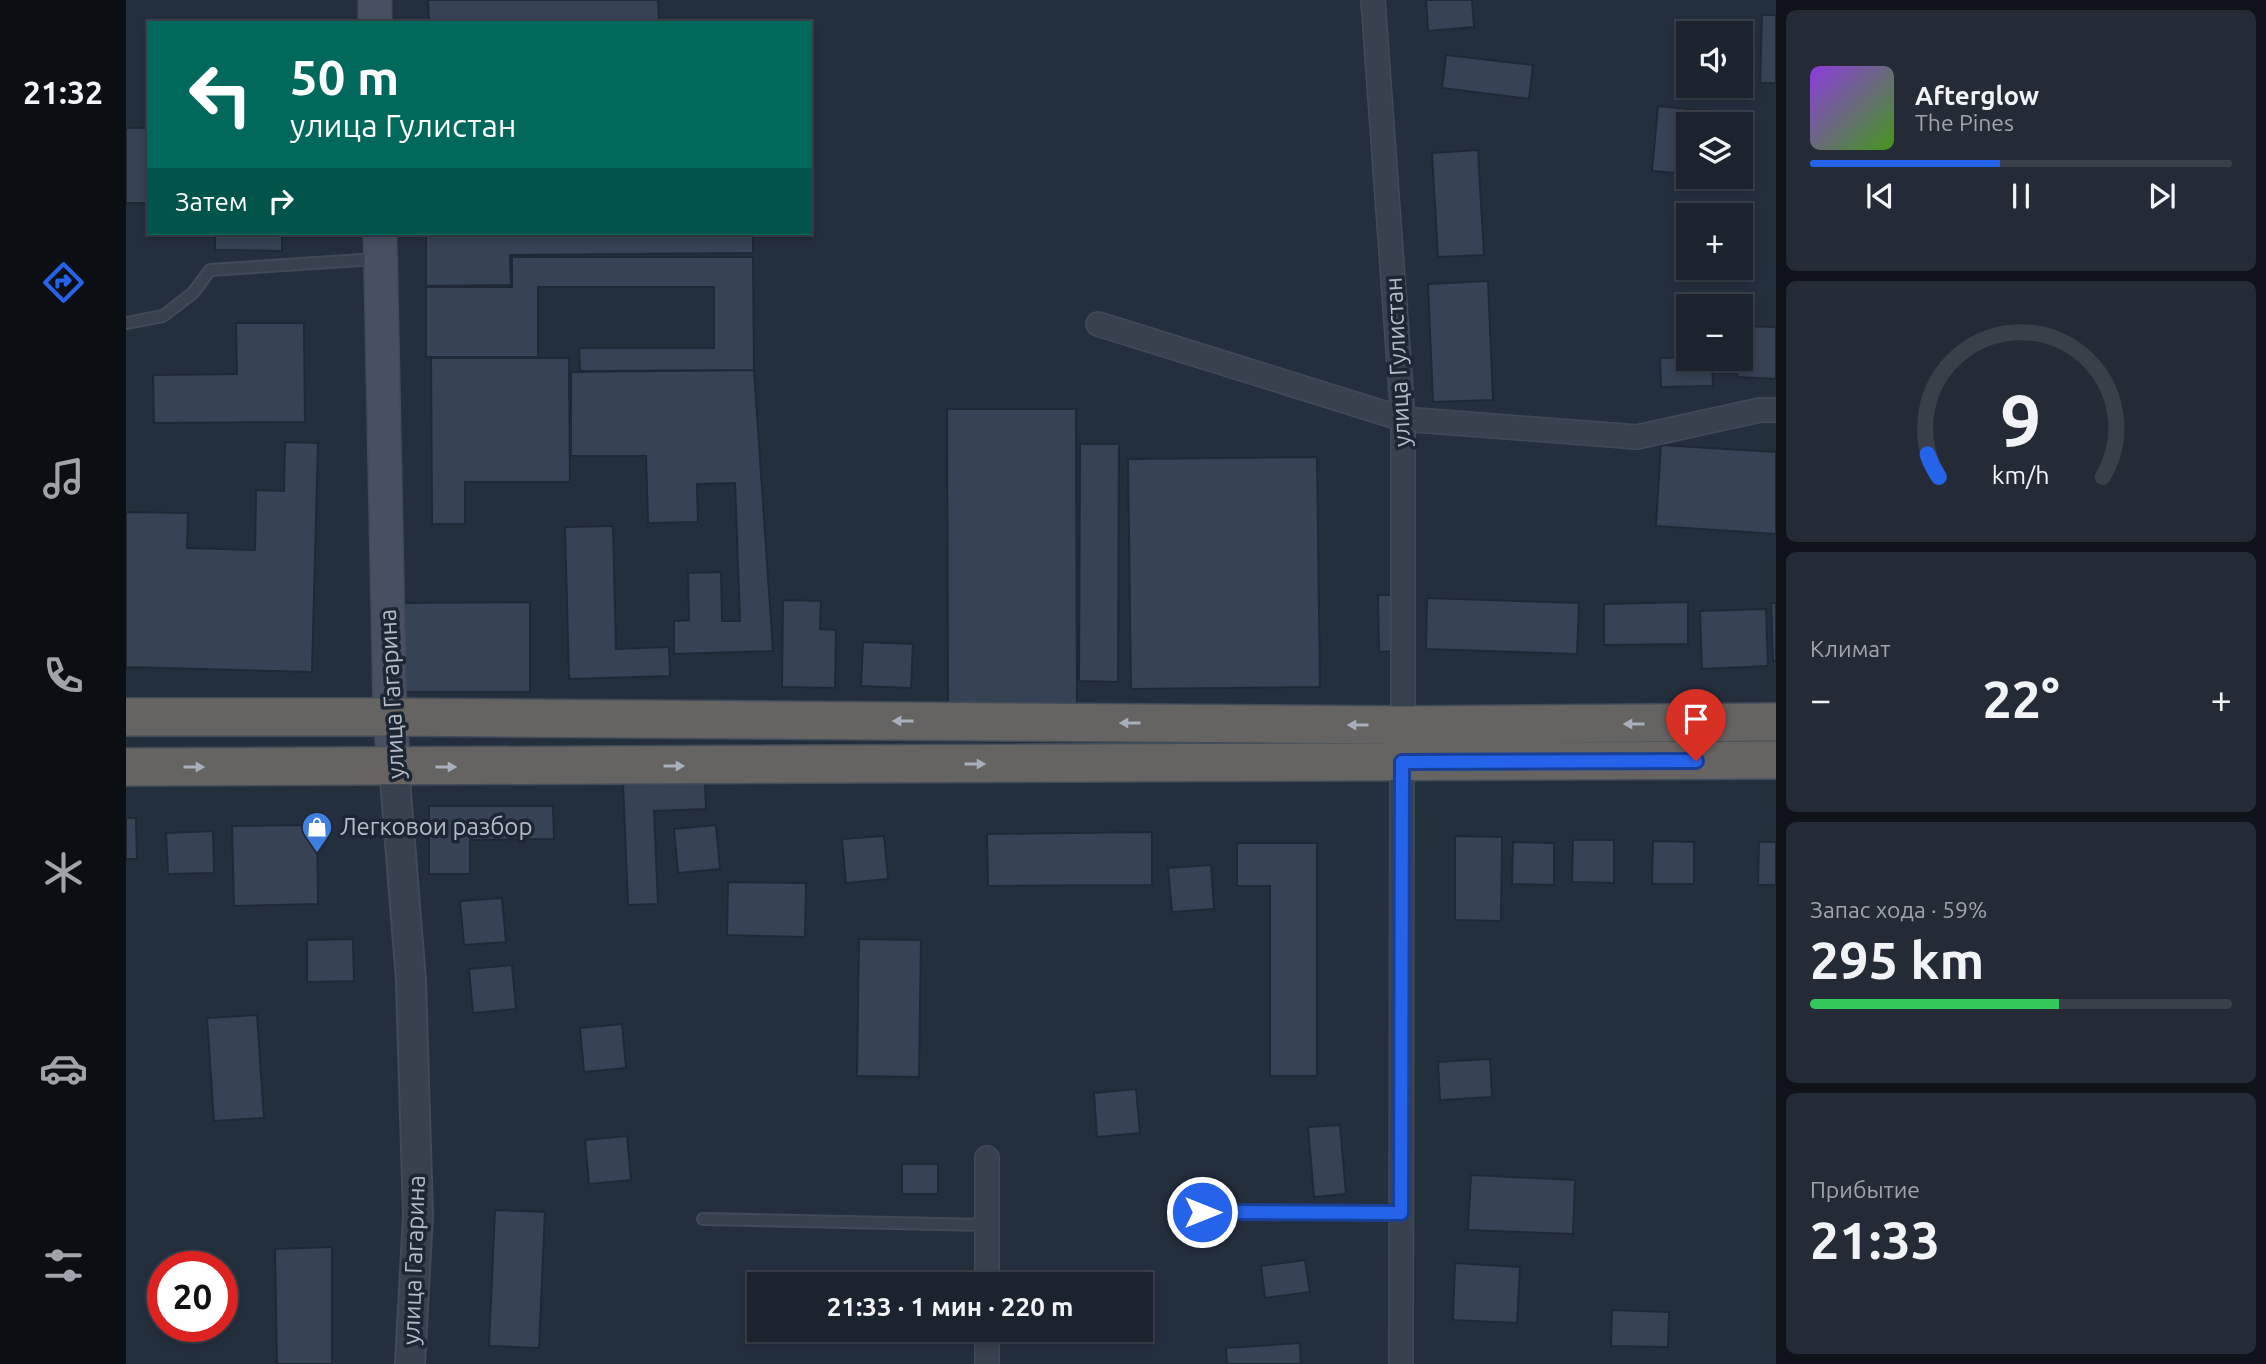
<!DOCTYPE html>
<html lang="ru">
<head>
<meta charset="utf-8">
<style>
  :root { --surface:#1b232e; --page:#242b36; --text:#f1f3f6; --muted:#a0a4aa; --line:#39404a; --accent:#2563eb }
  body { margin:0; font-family:Ubuntu,sans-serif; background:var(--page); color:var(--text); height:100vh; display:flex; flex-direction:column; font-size:26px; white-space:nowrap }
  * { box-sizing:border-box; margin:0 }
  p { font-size:23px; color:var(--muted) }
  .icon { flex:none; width:38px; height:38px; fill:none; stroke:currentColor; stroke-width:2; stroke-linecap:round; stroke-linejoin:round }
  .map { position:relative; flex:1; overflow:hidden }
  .drawer { display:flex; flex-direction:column; gap:10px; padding:10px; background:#0f1319; width:490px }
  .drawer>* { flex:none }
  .top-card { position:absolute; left:21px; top:21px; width:665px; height:214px; border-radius:0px; box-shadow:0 4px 10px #0003,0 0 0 2px var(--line); background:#00695c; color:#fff; overflow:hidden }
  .tools { position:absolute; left:1550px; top:21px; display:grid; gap:14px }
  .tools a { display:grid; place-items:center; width:77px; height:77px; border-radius:0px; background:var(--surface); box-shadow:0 4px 10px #0003,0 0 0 2px var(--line); font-size:35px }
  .speed { position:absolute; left:21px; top:1251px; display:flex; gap:14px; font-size:35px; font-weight:700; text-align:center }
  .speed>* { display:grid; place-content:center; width:91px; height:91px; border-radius:50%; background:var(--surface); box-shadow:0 4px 10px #0003,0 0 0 2px var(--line); line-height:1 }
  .speed .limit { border:10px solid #d22; background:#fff; color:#111 }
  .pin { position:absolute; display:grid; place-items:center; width:60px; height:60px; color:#fff; margin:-72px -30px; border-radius:50% 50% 50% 0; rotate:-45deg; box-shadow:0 0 7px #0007 }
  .pin .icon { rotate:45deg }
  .me { position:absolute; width:77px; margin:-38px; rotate:90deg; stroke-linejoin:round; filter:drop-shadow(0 0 5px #0008) }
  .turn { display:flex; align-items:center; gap:24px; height:147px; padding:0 28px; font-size:32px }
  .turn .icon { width:91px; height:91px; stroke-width:2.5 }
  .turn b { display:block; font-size:49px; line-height:60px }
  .then { display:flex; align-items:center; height:66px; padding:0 28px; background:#0003; gap:14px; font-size:26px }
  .big { font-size:52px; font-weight:700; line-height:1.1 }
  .drawer .card { flex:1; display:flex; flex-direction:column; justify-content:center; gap:10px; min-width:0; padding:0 24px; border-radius:10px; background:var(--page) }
  .drawer .dial { align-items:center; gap:0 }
  .dial svg { height:182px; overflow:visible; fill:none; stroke:var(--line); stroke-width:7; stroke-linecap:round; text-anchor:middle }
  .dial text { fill:var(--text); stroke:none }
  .song { display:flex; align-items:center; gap:21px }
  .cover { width:84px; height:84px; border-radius:10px; background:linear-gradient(135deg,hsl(270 70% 55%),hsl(100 70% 35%)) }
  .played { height:7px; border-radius:4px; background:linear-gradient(90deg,var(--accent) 45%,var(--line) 45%) }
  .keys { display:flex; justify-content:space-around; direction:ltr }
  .heat { display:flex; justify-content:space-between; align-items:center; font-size:38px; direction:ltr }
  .charge { height:10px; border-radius:5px; background:linear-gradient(90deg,#34c759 59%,var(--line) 0) }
  .trip { position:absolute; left:621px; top:1272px; width:406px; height:70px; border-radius:0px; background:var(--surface); box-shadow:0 4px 10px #0003,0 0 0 2px var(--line); font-weight:700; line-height:70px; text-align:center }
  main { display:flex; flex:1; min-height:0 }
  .tabs { display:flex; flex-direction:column; width:126px; justify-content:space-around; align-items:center; background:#0b0e12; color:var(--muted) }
  .tabs .icon { width:49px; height:49px }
  .tabs .selected { color:var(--accent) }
  .tabs b { font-size:32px; color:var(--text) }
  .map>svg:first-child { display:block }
</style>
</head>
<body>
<main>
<nav class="tabs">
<b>21:32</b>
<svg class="icon selected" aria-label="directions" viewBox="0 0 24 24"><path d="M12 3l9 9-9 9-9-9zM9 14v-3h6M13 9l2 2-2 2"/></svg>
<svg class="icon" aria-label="music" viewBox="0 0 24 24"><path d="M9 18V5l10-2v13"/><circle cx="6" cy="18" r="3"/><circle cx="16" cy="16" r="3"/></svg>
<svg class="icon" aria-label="phone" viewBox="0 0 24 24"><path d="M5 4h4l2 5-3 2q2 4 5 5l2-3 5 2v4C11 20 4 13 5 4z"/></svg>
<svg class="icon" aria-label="climate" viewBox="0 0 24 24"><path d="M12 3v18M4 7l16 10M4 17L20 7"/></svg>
<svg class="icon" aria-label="car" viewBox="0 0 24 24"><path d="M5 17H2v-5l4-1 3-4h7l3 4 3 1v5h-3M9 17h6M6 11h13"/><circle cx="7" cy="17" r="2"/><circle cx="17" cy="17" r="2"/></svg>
<svg class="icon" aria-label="filters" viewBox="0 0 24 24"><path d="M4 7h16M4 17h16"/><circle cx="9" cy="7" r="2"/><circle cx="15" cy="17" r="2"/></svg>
</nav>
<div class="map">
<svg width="1650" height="1364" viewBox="0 0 1650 1364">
  <rect width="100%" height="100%" fill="#242f3e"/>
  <!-- building -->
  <path fill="#364354" stroke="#1f2835" stroke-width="2" d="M 302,0 L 532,0 L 533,23 L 303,23 Z
    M 1300,0 L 1346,0 L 1348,27 L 1302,31 Z
    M 1636,15 L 1650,15 L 1650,83 L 1634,83 Z
    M 1320,55 L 1407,65 L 1403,99 L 1316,88 Z
    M 1532,106 L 1601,113 L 1600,124 L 1563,124 L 1563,174 L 1526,171 Z
    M 0,128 L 23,128 L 23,203 L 0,203 Z
    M 1352,150 L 1358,255 L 1312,257 L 1306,153 Z
    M 89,233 L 156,233 L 156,251 L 89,250 Z
    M 300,233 L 627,233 L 627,253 L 384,255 L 385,285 L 300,286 Z
    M 386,257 L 627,257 L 628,370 L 454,371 L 453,348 L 588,348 L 588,287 L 412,287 L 412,357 L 300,357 L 300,287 L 386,287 Z
    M 1362,281 L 1367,400 L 1307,402 L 1302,284 Z
    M 110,323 L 178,323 L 179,422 L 28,423 L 27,375 L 111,374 Z
    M 1615,326 L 1650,327 L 1650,379 L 1611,377 L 1614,359 L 1615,359 Z
    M 1563,357 L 1563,359 L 1586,359 L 1587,386 L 1535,387 L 1534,358 Z
    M 305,358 L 443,358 L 444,482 L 339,482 L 339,524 L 306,524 Z
    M 628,370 L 647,651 L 548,654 L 548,621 L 563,620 L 562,573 L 595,572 L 596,621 L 614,621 L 609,483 L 571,484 L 572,522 L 522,523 L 520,456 L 445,456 L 445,372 Z
    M 821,409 L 950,409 L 951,704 L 822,703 Z
    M 159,442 L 192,443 L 186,672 L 0,667 L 0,512 L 62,513 L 61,548 L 129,550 L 130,490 L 158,491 Z
    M 954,444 L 993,444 L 992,682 L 953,681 Z
    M 1535,445 L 1650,452 L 1650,534 L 1530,526 Z
    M 1191,457 L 1194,687 L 1005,689 L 1002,459 Z
    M 487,526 L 490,649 L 543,647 L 544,676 L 443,679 L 439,527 Z
    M 1252,595 L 1273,595 L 1274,651 L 1253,652 Z
    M 1301,598 L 1453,603 L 1451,654 L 1300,649 Z
    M 657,600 L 695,601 L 694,629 L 710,630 L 709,688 L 656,687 Z
    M 404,602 L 404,692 L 268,692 L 267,603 Z
    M 1562,602 L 1562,644 L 1478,645 L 1478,604 Z
    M 1645,603 L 1650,603 L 1650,661 L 1647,661 Z
    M 1640,609 L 1642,666 L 1576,669 L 1574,611 Z
    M 737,642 L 787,644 L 785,688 L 735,686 Z
    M 579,781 L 580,809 L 528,811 L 532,904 L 502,905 L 497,784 Z
    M 303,806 L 427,806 L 428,839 L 344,840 L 344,874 L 303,874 Z
    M 0,818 L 10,818 L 11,859 L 0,859 Z
    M 191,825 L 192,904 L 108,906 L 106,826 Z
    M 590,825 L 594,869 L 552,873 L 548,829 Z
    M 87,831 L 88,873 L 42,874 L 40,833 Z
    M 1026,832 L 1026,885 L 862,886 L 861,834 Z
    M 758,836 L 762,879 L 720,883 L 716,839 Z
    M 1329,836 L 1376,837 L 1375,921 L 1329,920 Z
    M 1447,840 L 1488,840 L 1488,883 L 1446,882 Z
    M 1527,841 L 1568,842 L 1568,884 L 1526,884 Z
    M 1387,842 L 1428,843 L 1428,885 L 1386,884 Z
    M 1633,842 L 1650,842 L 1650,885 L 1632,885 Z
    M 1111,843 L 1191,843 L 1191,1076 L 1144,1076 L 1144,886 L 1111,886 Z
    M 1085,865 L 1088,909 L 1046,912 L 1042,868 Z
    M 602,882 L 680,883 L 679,937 L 601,935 Z
    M 376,898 L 380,942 L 338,945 L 334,901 Z
    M 227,939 L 228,981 L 181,982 L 181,940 Z
    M 733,939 L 795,940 L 793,1077 L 731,1076 Z
    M 386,965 L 390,1009 L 347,1013 L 343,969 Z
    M 131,1015 L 138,1118 L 88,1121 L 81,1018 Z
    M 496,1024 L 500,1068 L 458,1072 L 454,1028 Z
    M 1364,1059 L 1366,1097 L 1314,1100 L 1312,1062 Z
    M 1010,1089 L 1014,1133 L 971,1137 L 968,1093 Z
    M 1214,1125 L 1220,1194 L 1188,1197 L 1182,1127 Z
    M 501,1136 L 505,1180 L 463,1184 L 459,1140 Z
    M 776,1164 L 812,1164 L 812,1194 L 776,1194 Z
    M 1345,1175 L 1449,1180 L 1447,1234 L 1342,1230 Z
    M 369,1210 L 419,1212 L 413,1348 L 363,1346 Z
    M 206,1247 L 206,1364 L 151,1364 L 149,1249 Z
    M 1179,1260 L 1184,1292 L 1139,1298 L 1135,1266 Z
    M 1329,1263 L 1394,1267 L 1391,1323 L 1327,1320 Z
    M 1486,1310 L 1543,1312 L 1542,1347 L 1485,1346 Z
    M 1174,1343 L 1175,1364 L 1101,1364 L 1100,1348 Z"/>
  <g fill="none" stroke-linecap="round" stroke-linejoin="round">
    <!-- service casing -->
    <g stroke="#414a57" stroke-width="14">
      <path id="service" d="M 0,323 L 37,316 L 67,293 L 84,270 L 251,259
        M 1076,1212 L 1275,1213
        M 577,1219 L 861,1225"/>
    </g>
    <!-- minor casing -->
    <g stroke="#414a57" stroke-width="26">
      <path id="minor" d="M 1247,0 L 1277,419 L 1277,725
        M 972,324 L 1277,419 L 1511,437 L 1634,410 L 1650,410
        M 861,1284 L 861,1158
        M 861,1364 L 861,1330
        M 1275,1364 L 1276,762"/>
    </g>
    <!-- tertiary casing -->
    <g stroke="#414a57" stroke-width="32">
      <path id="tertiary" d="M 268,767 L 285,981 L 292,1215 L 284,1364"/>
    </g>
    <!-- secondary casing -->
    <g stroke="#414a57" stroke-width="35">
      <path id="secondary" d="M 249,0 L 249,23
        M 254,233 L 264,717 L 268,767"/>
    </g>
    <!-- trunk casing -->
    <g stroke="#434c59" stroke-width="40">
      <path id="trunk" d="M 0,717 L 264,717 L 1277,725 L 1650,722
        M 0,767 L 1650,760"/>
    </g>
    <!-- service -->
    <use href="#service" stroke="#38414e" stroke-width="10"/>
    <!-- minor -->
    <use href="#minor" stroke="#38414e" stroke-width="23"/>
    <!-- tertiary -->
    <use href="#tertiary" stroke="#38414e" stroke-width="28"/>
    <!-- secondary -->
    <use href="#secondary" stroke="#465061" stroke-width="32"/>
    <!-- trunk -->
    <use href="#trunk" stroke="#656462" stroke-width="37"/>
  </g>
  <!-- one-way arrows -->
  <defs><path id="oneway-solid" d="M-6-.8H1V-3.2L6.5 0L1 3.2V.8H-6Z" transform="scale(1.75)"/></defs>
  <g fill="#a8afba">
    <use href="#oneway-solid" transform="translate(777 721) rotate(-180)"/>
    <use href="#oneway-solid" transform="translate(1004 723) rotate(-180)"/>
    <use href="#oneway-solid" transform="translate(1508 724) rotate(180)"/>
    <use href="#oneway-solid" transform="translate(1232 725) rotate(-180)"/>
    <use href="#oneway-solid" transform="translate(849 764)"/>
    <use href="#oneway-solid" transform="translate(548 766)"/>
    <use href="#oneway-solid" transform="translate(68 767)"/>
    <use href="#oneway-solid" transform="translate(320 767)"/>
  </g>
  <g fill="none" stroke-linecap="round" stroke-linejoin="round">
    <!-- route casing -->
    <g stroke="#184099" stroke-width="18">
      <path id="route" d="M 1076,1212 L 1275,1213 L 1276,762 L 1570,761"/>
    </g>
    <!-- route -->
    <use href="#route" stroke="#2563eb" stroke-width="12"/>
  </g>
  <!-- icons -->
  <defs>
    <g id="shop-pin" transform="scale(1.575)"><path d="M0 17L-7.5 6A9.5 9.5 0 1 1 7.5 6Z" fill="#3f7fe0" stroke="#1d2633"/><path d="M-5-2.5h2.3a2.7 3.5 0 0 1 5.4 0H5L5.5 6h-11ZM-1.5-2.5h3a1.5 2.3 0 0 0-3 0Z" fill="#fff"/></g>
  </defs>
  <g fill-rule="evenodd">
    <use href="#shop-pin" x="191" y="827"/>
  </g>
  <g text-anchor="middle" stroke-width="7" stroke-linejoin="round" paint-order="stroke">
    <!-- street labels -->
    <g font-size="24" fill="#b4bcc9" stroke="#1d2633">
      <text transform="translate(1272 362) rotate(-93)" y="8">улица Гулистан</text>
      <text transform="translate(266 694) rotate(-93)" y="8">улица Гагарина</text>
      <text transform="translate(288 1260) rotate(-88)" y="8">улица Гагарина</text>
    </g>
    <!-- poi labels -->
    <g font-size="24" fill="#b4bcc9" stroke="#1d2633" text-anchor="start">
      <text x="214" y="835">Легковои разбор</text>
    </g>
  </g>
</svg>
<div class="tools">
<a><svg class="icon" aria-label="sound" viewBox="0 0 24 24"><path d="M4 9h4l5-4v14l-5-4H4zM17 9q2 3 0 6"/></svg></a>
<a><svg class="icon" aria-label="layers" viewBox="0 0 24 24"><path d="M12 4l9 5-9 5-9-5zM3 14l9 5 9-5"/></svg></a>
<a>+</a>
<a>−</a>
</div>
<div class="speed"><div class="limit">20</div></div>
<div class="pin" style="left:1570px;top:761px;background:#d93025"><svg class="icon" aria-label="arrive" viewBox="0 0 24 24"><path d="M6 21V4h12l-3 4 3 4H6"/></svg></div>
<svg class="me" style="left:1076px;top:1212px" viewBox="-20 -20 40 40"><circle r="17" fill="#2563eb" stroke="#fff" stroke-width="3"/><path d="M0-11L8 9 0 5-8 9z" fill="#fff"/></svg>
<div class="trip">21:33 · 1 мин · 220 m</div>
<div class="top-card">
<div class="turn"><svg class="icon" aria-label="left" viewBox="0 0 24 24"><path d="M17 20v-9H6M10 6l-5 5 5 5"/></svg><div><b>50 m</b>улица Гулистан</div></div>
<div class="then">Затем<svg class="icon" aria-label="right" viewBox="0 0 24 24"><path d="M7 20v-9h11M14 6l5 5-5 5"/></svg></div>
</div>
</div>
<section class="drawer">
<div class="card">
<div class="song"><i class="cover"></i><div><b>Afterglow</b><p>The Pines</p></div></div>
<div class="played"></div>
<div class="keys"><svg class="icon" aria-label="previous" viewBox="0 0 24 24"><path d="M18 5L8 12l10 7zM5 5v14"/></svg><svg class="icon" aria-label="pause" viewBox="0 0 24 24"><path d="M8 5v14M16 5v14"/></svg><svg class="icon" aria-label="next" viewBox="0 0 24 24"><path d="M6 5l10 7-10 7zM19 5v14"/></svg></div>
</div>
<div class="card dial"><svg viewBox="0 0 100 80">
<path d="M14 69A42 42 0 1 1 86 69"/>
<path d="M14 69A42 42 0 0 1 9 59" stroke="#2563eb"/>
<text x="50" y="56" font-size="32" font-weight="700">9</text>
<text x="50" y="72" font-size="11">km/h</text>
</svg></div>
<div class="card"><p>Климат</p>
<div class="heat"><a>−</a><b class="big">22°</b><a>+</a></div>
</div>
<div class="card"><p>Запас хода · 59%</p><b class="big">295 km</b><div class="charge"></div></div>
<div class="card"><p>Прибытие</p><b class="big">21:33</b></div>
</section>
</main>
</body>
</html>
